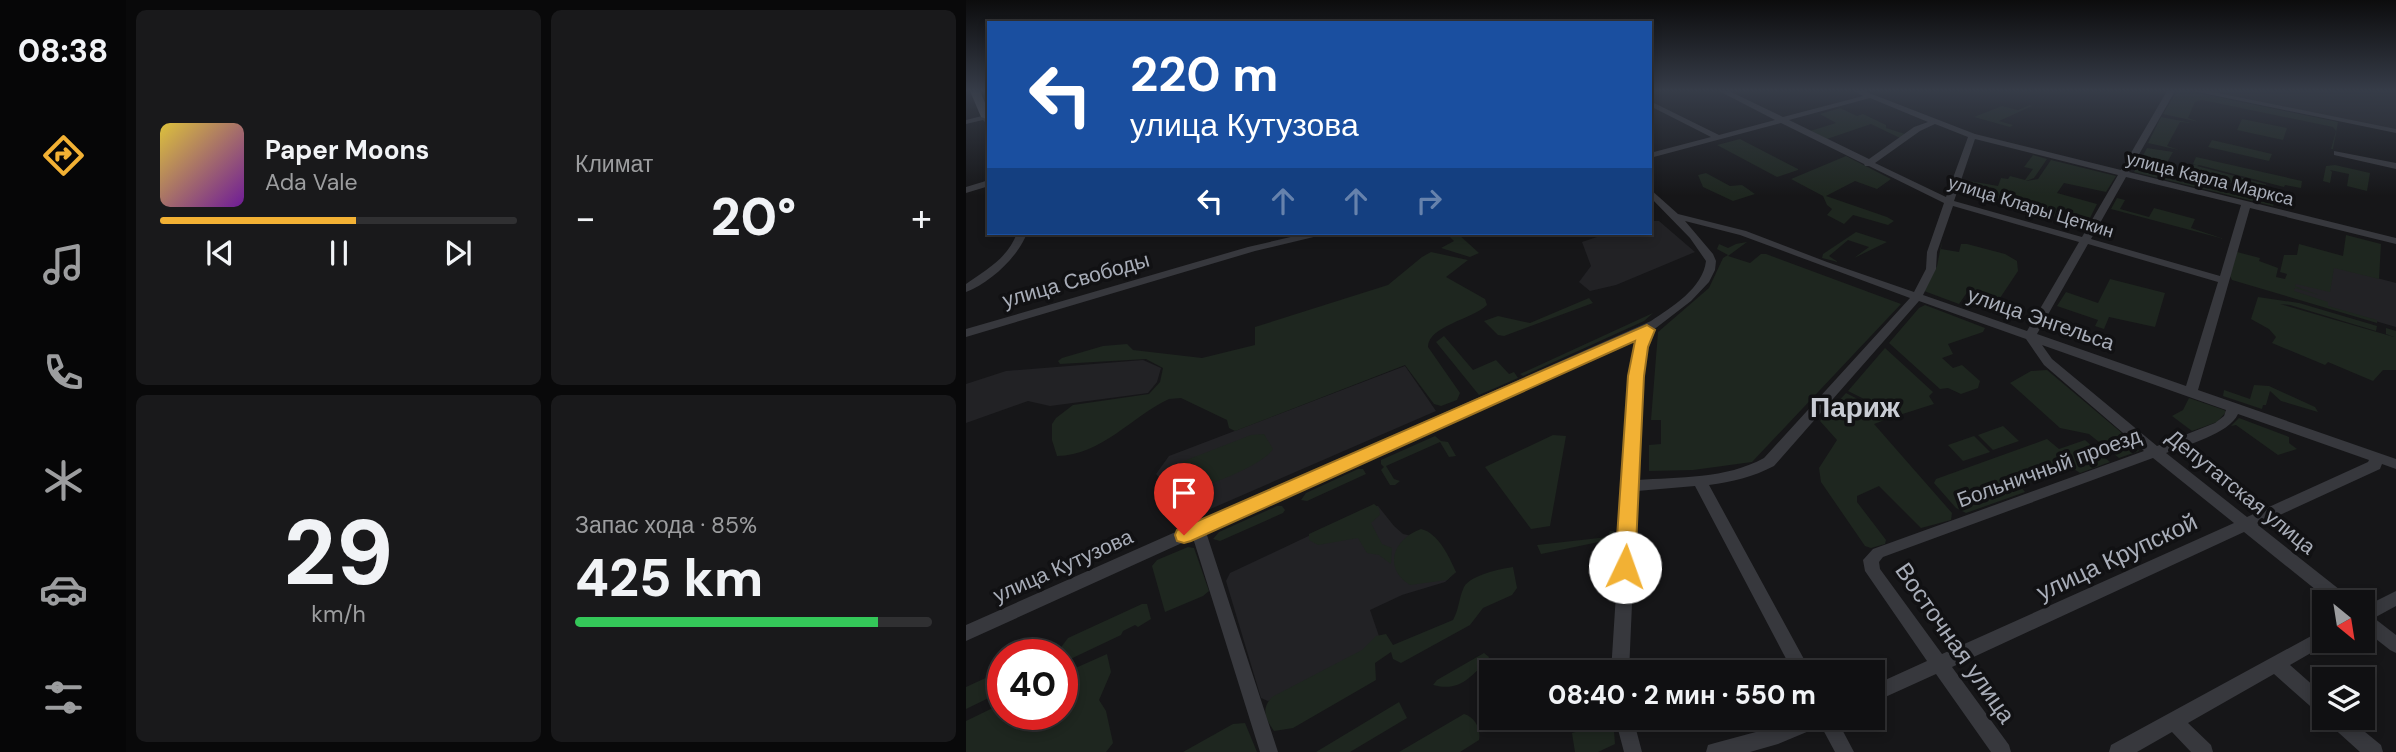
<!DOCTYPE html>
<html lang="ru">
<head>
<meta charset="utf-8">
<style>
  :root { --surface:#101012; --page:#19191b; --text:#f1f3f6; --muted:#9c9d9f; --line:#303032; --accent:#f2b134 }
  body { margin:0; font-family:"DM Sans",sans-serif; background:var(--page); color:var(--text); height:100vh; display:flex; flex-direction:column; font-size:26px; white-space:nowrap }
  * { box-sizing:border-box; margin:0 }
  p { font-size:23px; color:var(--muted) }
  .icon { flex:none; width:38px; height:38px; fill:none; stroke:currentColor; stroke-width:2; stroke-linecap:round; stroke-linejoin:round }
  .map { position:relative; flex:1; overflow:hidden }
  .panel { display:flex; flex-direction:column; gap:10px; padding:10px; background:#09090a; width:840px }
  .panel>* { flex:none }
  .banner { position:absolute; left:21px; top:21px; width:665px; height:214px; border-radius:0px; box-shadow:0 4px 10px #0003,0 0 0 2px var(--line); background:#1a4fa0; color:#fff; overflow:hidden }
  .needle { width:46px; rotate:150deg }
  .fabs { position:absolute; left:1346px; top:590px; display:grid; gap:14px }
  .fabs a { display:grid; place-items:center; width:63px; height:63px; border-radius:0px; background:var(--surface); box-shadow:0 4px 10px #0003,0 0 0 2px var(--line); font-size:35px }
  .speed { position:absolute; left:21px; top:639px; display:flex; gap:14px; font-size:35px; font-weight:700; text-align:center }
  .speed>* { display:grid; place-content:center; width:91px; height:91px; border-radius:50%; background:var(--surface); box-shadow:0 4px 10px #0003,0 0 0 2px var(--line); line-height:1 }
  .speed .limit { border:10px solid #d22; background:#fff; color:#111 }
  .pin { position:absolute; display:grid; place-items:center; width:60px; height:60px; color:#fff; margin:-72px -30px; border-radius:50% 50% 50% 0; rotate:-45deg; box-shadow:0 0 7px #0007 }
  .pin .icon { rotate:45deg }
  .me { position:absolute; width:77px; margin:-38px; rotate:3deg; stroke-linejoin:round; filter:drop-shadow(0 0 5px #0008) }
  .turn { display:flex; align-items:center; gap:24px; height:147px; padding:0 28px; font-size:32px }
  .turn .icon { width:91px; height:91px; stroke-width:2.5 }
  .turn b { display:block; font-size:49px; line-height:60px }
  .lanes { display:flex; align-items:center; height:66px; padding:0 28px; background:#0003; justify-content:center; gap:35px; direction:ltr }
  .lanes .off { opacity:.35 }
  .big { font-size:52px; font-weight:800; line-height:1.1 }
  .panel .card { flex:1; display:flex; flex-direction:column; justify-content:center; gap:10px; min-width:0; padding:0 24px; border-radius:10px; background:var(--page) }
  .panel .dial { align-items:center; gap:0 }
  .dial b { font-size:91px; line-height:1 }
  .song { display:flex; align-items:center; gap:21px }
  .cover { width:84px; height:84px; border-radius:10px; background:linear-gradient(135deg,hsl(50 70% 55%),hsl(280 70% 35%)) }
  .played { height:7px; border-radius:4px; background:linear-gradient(90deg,var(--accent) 55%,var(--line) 55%) }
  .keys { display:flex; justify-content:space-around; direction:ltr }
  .heat { display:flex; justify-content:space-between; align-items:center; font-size:38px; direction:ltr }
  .charge { height:10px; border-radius:5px; background:linear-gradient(90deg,#34c759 85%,var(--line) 0) }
  .panel .tiles { flex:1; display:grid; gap:10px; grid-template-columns:repeat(2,1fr) }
  .trip { position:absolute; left:513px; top:660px; width:406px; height:70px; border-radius:0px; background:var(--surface); box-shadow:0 4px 10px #0003,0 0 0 2px var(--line); font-weight:800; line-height:70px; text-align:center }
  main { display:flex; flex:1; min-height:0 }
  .menu { display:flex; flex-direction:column; width:126px; justify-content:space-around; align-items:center; background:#060607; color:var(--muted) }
  .menu .icon { width:49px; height:49px }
  .menu .current { color:var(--accent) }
  .menu b { font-size:32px; color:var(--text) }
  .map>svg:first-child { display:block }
</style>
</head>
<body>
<main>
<nav class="menu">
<b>08:38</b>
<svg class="icon current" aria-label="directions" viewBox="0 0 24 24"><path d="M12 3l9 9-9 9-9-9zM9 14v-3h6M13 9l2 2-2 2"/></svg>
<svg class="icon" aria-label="music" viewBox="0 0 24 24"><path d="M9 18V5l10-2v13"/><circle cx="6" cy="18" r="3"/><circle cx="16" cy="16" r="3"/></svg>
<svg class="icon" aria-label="phone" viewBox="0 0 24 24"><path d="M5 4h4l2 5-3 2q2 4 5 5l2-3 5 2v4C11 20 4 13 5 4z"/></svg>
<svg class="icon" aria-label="climate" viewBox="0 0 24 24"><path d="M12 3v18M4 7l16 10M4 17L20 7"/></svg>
<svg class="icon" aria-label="car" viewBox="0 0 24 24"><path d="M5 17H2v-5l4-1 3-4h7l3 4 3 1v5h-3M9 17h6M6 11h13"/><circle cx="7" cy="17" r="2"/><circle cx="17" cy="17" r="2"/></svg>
<svg class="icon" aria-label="filters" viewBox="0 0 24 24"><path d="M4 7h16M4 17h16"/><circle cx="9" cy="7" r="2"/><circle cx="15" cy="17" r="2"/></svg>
</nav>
<section class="panel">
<div class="tiles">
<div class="card">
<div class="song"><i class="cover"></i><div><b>Paper Moons</b><p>Ada Vale</p></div></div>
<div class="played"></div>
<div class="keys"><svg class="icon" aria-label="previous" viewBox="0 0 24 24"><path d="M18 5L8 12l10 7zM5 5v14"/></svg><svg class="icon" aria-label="pause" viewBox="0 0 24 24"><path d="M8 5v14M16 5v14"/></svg><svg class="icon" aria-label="next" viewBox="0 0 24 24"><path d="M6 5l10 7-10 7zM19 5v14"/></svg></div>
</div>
<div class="card"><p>Климат</p>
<div class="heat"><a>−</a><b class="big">20°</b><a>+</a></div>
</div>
<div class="card dial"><b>29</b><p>km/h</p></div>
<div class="card"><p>Запас хода · 85%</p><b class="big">425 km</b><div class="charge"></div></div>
</div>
</section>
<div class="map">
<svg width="1430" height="752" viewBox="0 0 1430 752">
  <rect width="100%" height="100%" fill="#161618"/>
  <!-- built -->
  <path fill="#222225" d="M 1236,91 L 1430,91 L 1430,130 L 1260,96 Z
    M 684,221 L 693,221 L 729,252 L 650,285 L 624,291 L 613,282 L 625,266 L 616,242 L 643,233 L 684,233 Z
    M 1331,257 L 1430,283 L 1430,327 L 1323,296 Z
    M 177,360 L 195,368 L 191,382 L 182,393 L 84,406 L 62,401 L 0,423 L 0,384 L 40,371 Z
    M 439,366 L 470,411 L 226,517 L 190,474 L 203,456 Z
    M 406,506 L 412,506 L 428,526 L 437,534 L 446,536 L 490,572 L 479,582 L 436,595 L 404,610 L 415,642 L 302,701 L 295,698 L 260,581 L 264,573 Z"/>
  <!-- green -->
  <path fill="#1e261f" d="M 1211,91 L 1222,91 L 1372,122 L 1367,149 L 1365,149 L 1370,131 L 1367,127 L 1236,100 L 1229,102 L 1222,118 L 1233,122 L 1197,114 Z
    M 1064,105 L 1066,106 L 1033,121 L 1047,125 L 1044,127 L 1008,117 L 1036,106 L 1052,110 Z
    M 874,108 L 891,116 L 897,114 L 920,125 L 920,128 L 939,134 L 934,138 L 905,124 L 861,139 L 844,131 L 870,123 L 854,114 Z
    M 1195,117 L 1226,123 L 1214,122 L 1201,146 L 1213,150 L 1182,143 Z
    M 1276,119 L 1321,128 L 1317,140 L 1271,130 Z
    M 774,139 L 832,169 L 832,170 L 811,177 L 751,145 Z
    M 1246,140 L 1306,154 L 1303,161 L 1242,147 Z
    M 1181,148 L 1207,152 L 1195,173 L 1196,177 L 1308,204 L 1307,206 L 1168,172 Z
    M 1067,155 L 1081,159 L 1068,178 L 1060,181 L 1072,179 L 1085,160 L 1150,176 L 1140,192 L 1098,183 L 1091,193 L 1131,204 L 1120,226 L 1080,215 L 1081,212 L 1035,199 L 1032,203 L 994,195 L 998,180 L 1032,186 L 1035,178 L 1042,179 L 1044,176 L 1059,180 L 1067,169 L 1058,167 Z
    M 880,156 L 925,179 L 911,189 L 889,181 L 860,196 L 921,217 L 928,221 L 922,225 L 887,215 L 878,224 L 861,215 L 866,209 L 861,205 L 857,196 L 825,179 Z
    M 1230,157 L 1336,181 L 1335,188 L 1319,185 L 1318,187 L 1233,165 L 1231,166 L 1300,184 L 1298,191 L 1223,173 L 1226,165 L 1230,165 L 1227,164 Z
    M 1369,165 L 1404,173 L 1401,191 L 1381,186 L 1383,174 L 1364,170 L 1366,172 L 1364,183 L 1357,181 L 1360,166 Z
    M 740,173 L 764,186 L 776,185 L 789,194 L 767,201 L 737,187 L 732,175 Z
    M 1151,198 L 1159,200 L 1154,209 L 1183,217 L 1188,208 L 1229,219 L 1225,228 L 1258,239 L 1145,209 Z
    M 890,232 L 921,242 L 888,258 L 903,247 L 882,240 L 863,256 L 872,262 L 856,258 L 857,254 Z
    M 480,233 L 491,233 L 513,253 L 504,257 L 475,248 L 488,241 Z
    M 1380,235 L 1415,244 L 1413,279 L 1368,268 L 1364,292 L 1330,284 L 1329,286 L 1353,295 L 1329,288 L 1328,291 L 1362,302 L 1362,306 L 1411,320 L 1411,323 L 1266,280 L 1264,276 L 1271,252 L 1294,258 L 1293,261 L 1312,268 L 1310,277 L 1319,279 L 1321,274 L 1314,272 L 1318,255 L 1331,255 L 1333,244 L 1377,256 Z
    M 976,241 L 975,249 L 993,252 L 995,244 L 1001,244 L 1039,254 L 1051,261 L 1052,271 L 1032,301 L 1002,291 L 993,304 L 958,291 L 971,266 Z
    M 781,242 L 762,256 L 784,263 L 795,254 L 800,254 L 935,304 L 786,462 L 727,470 L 683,471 L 683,445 L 695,444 L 695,420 L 685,420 L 692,332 L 743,288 L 757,258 L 762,255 L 751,249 L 753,244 L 762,248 L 770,244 Z
    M 465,252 L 502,260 L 480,277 L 519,299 L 521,305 C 507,319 462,326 462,347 L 494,393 L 491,400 L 475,406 L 468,404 L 439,365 L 269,431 L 263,428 L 261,420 L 215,398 L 203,399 C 165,417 136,455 91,456 L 86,440 L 86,424 L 90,418 L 107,405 L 183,394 L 194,382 L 197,368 L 180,359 L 94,364 L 92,361 L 96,358 L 137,346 L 161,344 L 167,350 L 236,358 L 289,345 L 289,327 L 422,285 L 456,257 Z
    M 1144,279 L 1199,293 L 1189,327 L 1143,317 L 1138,329 L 1129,326 L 1132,320 L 1091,306 L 1100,292 L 1132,303 Z
    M 1292,297 L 1333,303 L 1411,326 L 1410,331 L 1324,305 L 1314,304 L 1428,337 L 1420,334 L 1420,328 L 1430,331 L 1430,370 L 1417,370 L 1407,381 L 1362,362 L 1359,365 L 1306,343 L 1310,337 L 1303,329 L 1285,319 Z
    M 623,298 L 627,303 L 538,336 L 532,335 L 518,321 L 532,316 L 564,323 Z
    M 959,305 L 1019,328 L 1017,332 L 982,344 L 987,354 L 976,358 L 987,368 L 996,365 L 1014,381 L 1012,388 L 995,394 L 982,388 L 974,389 L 923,343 L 953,308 Z
    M 687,313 L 678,321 L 557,376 L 554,374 Z
    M 478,336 L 507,370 L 530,360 L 543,374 L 548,372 L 552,378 L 513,395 L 470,342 Z
    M 919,348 L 967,392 L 963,396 L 968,404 L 927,417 L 918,409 L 882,391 Z
    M 1081,370 L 1163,439 L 1173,451 L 1153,458 L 1123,434 L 1094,428 L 1044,383 L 1065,371 Z
    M 1288,385 L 1303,386 L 1349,407 L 1352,412 L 1315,401 L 1304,391 L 1300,405 L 1297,405 L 1296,409 L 1257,396 L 1258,390 L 1284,399 Z
    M 880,393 L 917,412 L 924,418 L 908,424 L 986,513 L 985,520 L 955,528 L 913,486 L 891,496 L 891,502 L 920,540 L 919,544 L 905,548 L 899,546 L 855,482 L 853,468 L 871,440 L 854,421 Z
    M 1223,398 L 1258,410 L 1260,412 L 1251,422 L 1226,431 L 1206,416 L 1217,410 Z
    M 1273,418 L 1323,437 L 1323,443 L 1331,449 L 1312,455 L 1270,425 L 1265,426 Z
    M 1037,426 L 1053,441 L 1027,450 L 1012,435 Z
    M 298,434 L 307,449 C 298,465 228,494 211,489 L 206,473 L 218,461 L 285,435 Z
    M 587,435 L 600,436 L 584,526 L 565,529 L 519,467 Z
    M 469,436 L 475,441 L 482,442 L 490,456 L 483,457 L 474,442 L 420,466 L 428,479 L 434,481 L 429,485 L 424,485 L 415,470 L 418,467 L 415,464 L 415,460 Z
    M 1008,436 L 1024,452 L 997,461 L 982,445 Z
    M 1081,439 L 1093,449 L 1119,440 L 1144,462 L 1114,473 L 1105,467 L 1054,486 L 1059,492 L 1000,513 L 990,508 L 968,483 L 970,479 Z
    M 392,469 L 397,469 L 400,474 L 341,501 L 335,500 L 340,493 Z
    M 408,504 L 413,508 L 414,515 L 405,523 L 416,544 L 426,548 L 425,564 L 413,555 L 401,553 L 392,538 L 352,545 L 343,540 L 343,534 Z
    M 311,506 L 316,506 L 319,510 L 317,513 L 254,541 L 247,539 L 253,532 Z
    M 455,529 C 472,533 483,556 490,572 L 481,580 L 444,585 C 416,567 428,539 455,529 Z
    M 644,531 L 648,531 L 647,539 L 575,554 L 571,545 L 642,537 Z
    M 222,547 L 228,548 L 243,591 L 237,596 L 199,612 L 186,566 L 191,560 Z
    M 547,567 L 551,588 L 546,595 L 517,608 L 504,625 L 435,663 L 427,659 L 425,652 L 409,663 L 410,680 L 327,728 L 308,731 C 299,718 295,709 306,697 L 396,650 L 410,636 L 420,634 L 427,645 L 487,620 C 493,610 493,597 498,587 C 505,575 534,569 547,567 Z
    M 176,604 L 181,604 L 185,619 L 172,627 L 169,625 L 157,631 L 155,635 L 96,663 L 96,654 L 90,654 L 102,638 Z
    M 518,653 L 523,657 L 522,660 C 503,678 494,692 467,685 L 471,680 Z
    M 141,654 L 145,672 L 133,700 L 140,711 L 147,743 L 140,752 L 0,752 L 0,721 L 37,703 L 37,714 L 96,714 L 96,674 Z
    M 37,670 L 37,691 L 0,709 L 0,687 Z
    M 433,702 L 441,718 L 384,752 L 350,752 Z
    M 498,714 C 509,717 515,729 513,740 L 494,752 L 433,752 Z
    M 279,723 L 291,752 L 217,752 L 267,724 Z
    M 639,723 L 644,724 L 648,731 L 649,744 L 632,752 L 609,752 L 606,733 Z"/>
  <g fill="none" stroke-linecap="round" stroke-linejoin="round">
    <!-- minor -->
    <path fill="#37383d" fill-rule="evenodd" d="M 753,91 L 763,91 L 817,117 L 897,96 L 888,91 L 898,91 L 1009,134 L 1155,170 L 1201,91 L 1209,91 L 1163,172 L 1430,238 L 1430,244 L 1284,208 L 1232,390 L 1430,459 L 1430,469 L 1416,464 L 1414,469 L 1292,525 L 1383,597 L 1385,602 L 1365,602 L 1278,532 L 986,667 L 1043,745 L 1045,752 L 1025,752 L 970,674 L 906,703 L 906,686 L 961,661 L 899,571 L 897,560 L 907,549 L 1178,451 L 1078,365 L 1060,339 L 953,301 L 808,466 C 787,477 766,482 743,485 L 845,672 L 827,672 L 729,486 L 671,491 L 663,672 L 645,672 L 664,376 L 666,356 L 673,337 L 240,532 L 312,752 L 294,752 L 227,538 L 0,641 L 0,625 L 685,321 C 706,307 737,288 740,261 L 724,238 L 684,197 L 684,189 L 712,214 L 780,231 L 861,262 L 948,292 L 960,269 L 961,252 L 978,203 L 903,166 L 899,166 L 898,164 L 815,123 L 684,158 L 684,153 L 745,137 L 684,106 L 684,101 L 753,135 L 809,120 ZM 904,98 L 962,122 L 948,127 L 903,159 L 823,120 ZM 969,124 L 1002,137 L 980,197 L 909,163 L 954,131 ZM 1009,139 L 1152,175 L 1116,237 L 988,201 ZM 1160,177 L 1275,205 L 1254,276 L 1125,239 ZM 987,206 L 1113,242 L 1061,331 L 957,295 L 970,269 L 971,252 ZM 719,221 L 774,235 L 944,298 L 798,458 C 760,479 713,477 671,480 L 678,356 L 686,331 L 725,301 L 743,282 L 749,270 L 750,261 L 747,254 ZM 1122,244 L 1252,282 L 1220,386 L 1071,334 ZM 1076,345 L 1260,410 L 1258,416 L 1249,423 L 1191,446 L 1086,359 ZM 1272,414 L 1403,460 L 1402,462 L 1281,517 L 1200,453 C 1220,445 1263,434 1272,414 ZM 1187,458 L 1268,523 L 976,654 L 914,569 L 913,562 L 917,557 Z
      M 1227,91 L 1242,91 L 1430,129 L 1430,133 Z
      M 20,115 L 23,115 L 23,126 L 17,120 L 0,124 L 0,120 Z
      M 1368,151 L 1430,163 L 1430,169 L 1368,155 Z
      M 23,180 L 23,186 L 0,193 L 0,187 Z
      M 51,233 L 61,233 C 52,257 24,283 0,292 L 0,284 C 20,270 42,258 51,233 Z
      M 342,233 L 358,233 L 356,235 L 289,251 L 0,337 L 0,329 L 282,247 Z
      M 1430,591 L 1430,606 L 1408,618 L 1430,635 L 1430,653 L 1424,650 L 1396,628 L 1396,608 Z
      M 1358,629 L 1358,640 L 1365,640 L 1364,642 L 1324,665 L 1358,695 L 1358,716 L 1352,713 L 1308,674 L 1222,723 L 1245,745 L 1247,752 L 1225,752 L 1206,732 L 1171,752 L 1143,752 L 1145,745 Z
      M 649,718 L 667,718 L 676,752 L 658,752 Z
      M 832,718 L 870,718 L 888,752 L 869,752 L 855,726 L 812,744 L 784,752 L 740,752 L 742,745 L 749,743 L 812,726 Z
      M 1360,718 L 1382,718 L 1415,745 L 1417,752 L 1394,752 L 1363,724 Z"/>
    <!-- major -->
    <path fill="#53555c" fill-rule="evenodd" d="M 4,91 L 14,91 L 23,112 L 23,120 L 15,117 Z"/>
  </g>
  <!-- sky -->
  <linearGradient id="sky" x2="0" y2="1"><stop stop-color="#0c0c0d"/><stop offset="0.46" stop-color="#363c48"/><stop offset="1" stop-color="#363c48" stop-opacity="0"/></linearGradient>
  <rect width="1430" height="196" fill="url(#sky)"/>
  <!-- route -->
  <path fill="#f2b134" stroke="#9d7322" stroke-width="2" d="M 681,325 L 689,330 L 682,347 L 678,376 L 669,567 L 666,573 L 659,575 L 652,573 L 649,567 L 662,376 L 669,341 L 225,541 L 218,543 L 211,541 L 209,535 L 211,530 Z"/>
  <g text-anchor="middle" stroke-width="7" stroke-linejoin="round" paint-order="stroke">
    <!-- far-street labels -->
    <g font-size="18" fill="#a8adb8" stroke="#111113">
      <text transform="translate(1244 179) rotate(14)" y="6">улица Карла Маркса</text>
      <text transform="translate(1065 207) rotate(17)" y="6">улица Клары Цеткин</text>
    </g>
    <!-- street labels -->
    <g font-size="21" fill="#a8adb8" stroke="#111113">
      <text transform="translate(110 280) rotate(-16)" y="7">улица Свободы</text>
      <text transform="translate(1075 319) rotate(19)" y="7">улица Энгельса</text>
      <text transform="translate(1083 468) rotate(-20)" y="7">Больничный проезд</text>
      <text transform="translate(1275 492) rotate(39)" y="7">Депутатская улица</text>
      <text transform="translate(97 566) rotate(-24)" y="7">улица Кутузова</text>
    </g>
    <!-- near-street labels -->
    <g font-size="24" fill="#a8adb8" stroke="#111113">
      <text transform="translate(1151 557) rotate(-25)" y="8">улица Крупской</text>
      <text transform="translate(989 643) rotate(55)" y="8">Восточная улица</text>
    </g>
    <!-- district labels -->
    <g font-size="28" font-weight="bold" fill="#c9ccd4" stroke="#111113">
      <text x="889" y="417">Париж</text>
    </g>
  </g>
</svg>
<div class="fabs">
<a><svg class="needle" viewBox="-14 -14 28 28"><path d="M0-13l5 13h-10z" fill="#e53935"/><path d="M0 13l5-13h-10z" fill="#9c9d9f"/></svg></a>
<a><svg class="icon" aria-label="layers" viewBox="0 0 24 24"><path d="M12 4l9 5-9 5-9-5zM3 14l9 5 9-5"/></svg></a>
</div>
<div class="speed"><div class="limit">40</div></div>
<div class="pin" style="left:218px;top:535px;background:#d93025"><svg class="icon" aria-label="arrive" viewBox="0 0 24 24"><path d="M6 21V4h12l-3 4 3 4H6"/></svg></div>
<svg class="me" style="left:659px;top:567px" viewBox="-20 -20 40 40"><circle r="19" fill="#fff"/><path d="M0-13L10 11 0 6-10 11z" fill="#f2b134"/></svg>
<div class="trip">08:40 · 2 мин · 550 m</div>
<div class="banner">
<div class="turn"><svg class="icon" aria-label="left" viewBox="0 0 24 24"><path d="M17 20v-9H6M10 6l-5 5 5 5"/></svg><div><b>220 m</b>улица Кутузова</div></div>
<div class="lanes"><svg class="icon" aria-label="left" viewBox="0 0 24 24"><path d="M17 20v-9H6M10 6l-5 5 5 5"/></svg><svg class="icon off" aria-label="ahead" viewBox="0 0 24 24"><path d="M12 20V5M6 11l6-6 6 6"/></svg><svg class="icon off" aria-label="ahead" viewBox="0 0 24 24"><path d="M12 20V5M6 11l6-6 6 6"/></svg><svg class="icon off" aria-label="right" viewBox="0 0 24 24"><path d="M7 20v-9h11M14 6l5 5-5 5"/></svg></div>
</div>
</div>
</main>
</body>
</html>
